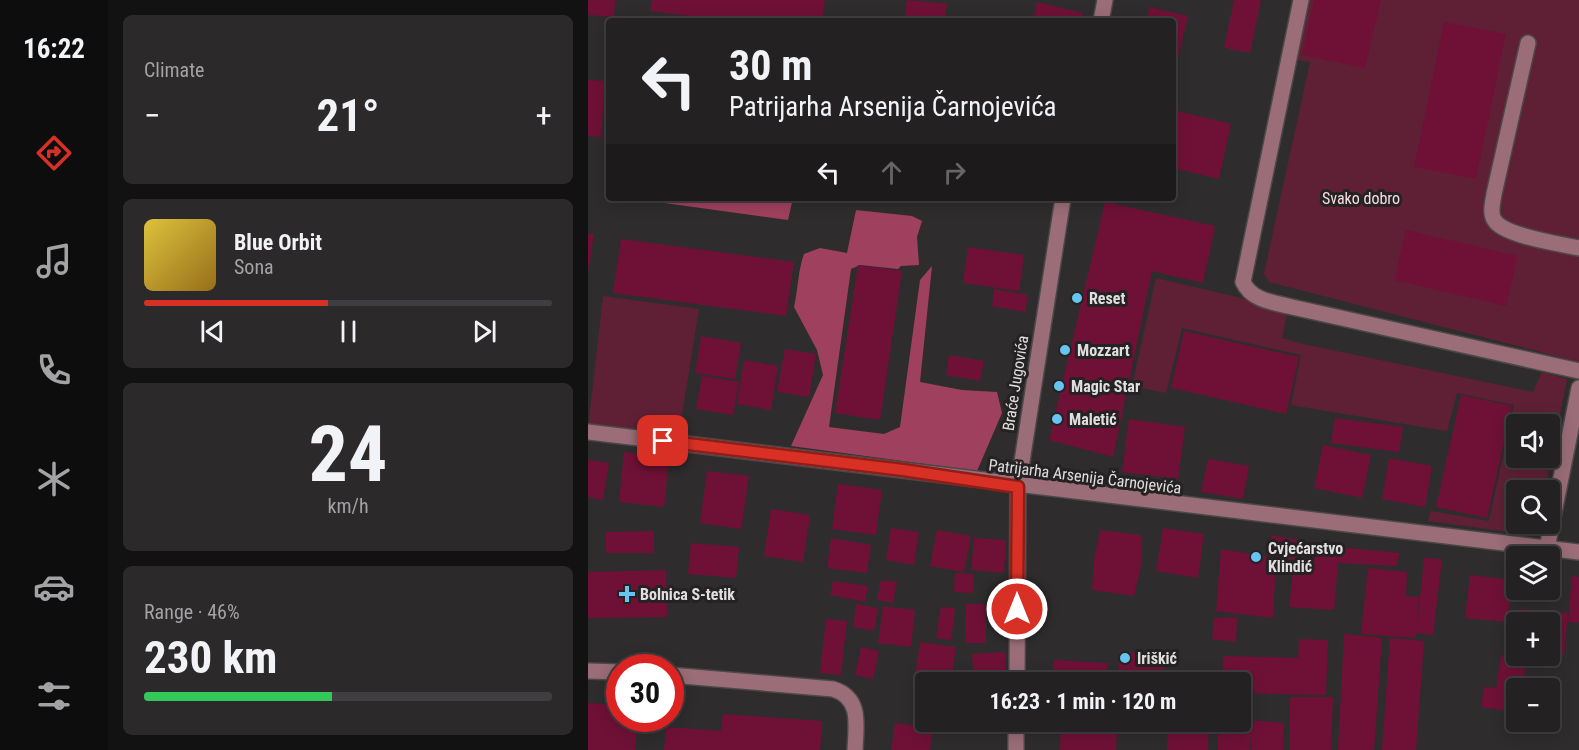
<!DOCTYPE html>
<html lang="en">
<head>
<meta charset="utf-8">
<style>
  :root { --surface:#232122; --page:#2b292a; --text:#f1f3f6; --muted:#a3a3a5; --line:#403e40; --accent:#d93025 }
  body { margin:0; font-family:"Roboto Condensed",sans-serif; background:var(--page); color:var(--text); height:100vh; display:flex; flex-direction:column; font-size:22px; white-space:nowrap }
  * { box-sizing:border-box; margin:0 }
  p { font-size:20px; color:var(--muted) }
  .icon { flex:none; width:33px; height:33px; fill:none; stroke:currentColor; stroke-width:2; stroke-linecap:round; stroke-linejoin:round }
  .map { position:relative; flex:1; overflow:hidden }
  .panel { display:flex; flex-direction:column; gap:15px; padding:15px; background:#131213; width:480px }
  .panel>* { flex:none }
  .guide { position:absolute; left:18px; top:18px; width:570px; height:183px; border-radius:6px; box-shadow:0 3px 15px #0003,0 0 0 2px var(--line); background:#232122; color:var(--text); overflow:hidden }
  .fabs { position:absolute; left:918px; top:414px; display:grid; gap:12px }
  .fabs a { display:grid; place-items:center; width:54px; height:54px; border-radius:6px; background:var(--surface); box-shadow:0 3px 15px #0003,0 0 0 2px var(--line); font-size:30px }
  .speed { position:absolute; left:18px; top:654px; display:flex; gap:12px; font-size:30px; font-weight:700; text-align:center }
  .speed>* { display:grid; place-content:center; width:78px; height:78px; border-radius:50%; background:var(--surface); box-shadow:0 3px 15px #0003,0 0 0 2px var(--line); line-height:1 }
  .speed .limit { border:9px solid #d22; background:#fff; color:#111 }
  .pin { position:absolute; display:grid; place-items:center; width:51px; height:51px; color:#fff; margin:-26px; border-radius:12px; box-shadow:0 3px 9px #0006 }
  .me { position:absolute; width:66px; margin:-33px; rotate:0deg; stroke-linejoin:round; filter:drop-shadow(0 0 4px #0008) }
  .turn { display:flex; align-items:center; gap:21px; height:126px; padding:0 24px; font-size:27px }
  .turn .icon { width:78px; height:78px; stroke-width:2.5 }
  .turn b { display:block; font-size:42px; line-height:51px }
  .lanes { display:flex; align-items:center; height:57px; padding:0 24px; background:#0003; justify-content:center; gap:30px; direction:ltr }
  .lanes .off { opacity:.35 }
  .big { font-size:45px; font-weight:700; line-height:1.1 }
  .panel .tile { flex:1; display:flex; flex-direction:column; justify-content:center; gap:9px; min-width:0; padding:0 21px; border-radius:9px; background:var(--page) }
  .panel .dial { align-items:center; gap:0 }
  .dial b { font-size:78px; line-height:1 }
  .song { display:flex; align-items:center; gap:18px }
  .cover { width:72px; height:72px; border-radius:9px; background:linear-gradient(135deg,hsl(50 70% 55%),hsl(40 70% 35%)) }
  .played { height:6px; border-radius:3px; background:linear-gradient(90deg,var(--accent) 45%,var(--line) 45%) }
  .keys { display:flex; justify-content:space-around; direction:ltr }
  .heat { display:flex; justify-content:space-between; align-items:center; font-size:33px; direction:ltr }
  .charge { height:9px; border-radius:4px; background:linear-gradient(90deg,#34c759 46%,var(--line) 0) }
  .trip { position:absolute; left:327px; top:672px; width:336px; height:60px; border-radius:6px; background:var(--surface); box-shadow:0 3px 15px #0003,0 0 0 2px var(--line); font-weight:700; line-height:60px; text-align:center }
  main { display:flex; flex:1; min-height:0 }
  .tabs { display:flex; flex-direction:column; width:108px; justify-content:space-around; align-items:center; background:#0e0d0e; color:var(--muted) }
  .tabs .icon { width:42px; height:42px }
  .tabs .current { color:var(--accent) }
  .tabs b { font-size:27px; color:var(--text) }
  .map>svg:first-child { display:block }
</style>
</head>
<body>
<main>
<nav class="tabs">
<b>16:22</b>
<svg class="icon current" aria-label="directions" viewBox="0 0 24 24"><path d="M12 3l9 9-9 9-9-9zM9 14v-3h6M13 9l2 2-2 2"/></svg>
<svg class="icon" aria-label="music" viewBox="0 0 24 24"><path d="M9 18V5l10-2v13"/><circle cx="6" cy="18" r="3"/><circle cx="16" cy="16" r="3"/></svg>
<svg class="icon" aria-label="phone" viewBox="0 0 24 24"><path d="M5 4h4l2 5-3 2q2 4 5 5l2-3 5 2v4C11 20 4 13 5 4z"/></svg>
<svg class="icon" aria-label="climate" viewBox="0 0 24 24"><path d="M12 3v18M4 7l16 10M4 17L20 7"/></svg>
<svg class="icon" aria-label="car" viewBox="0 0 24 24"><path d="M5 17H2v-5l4-1 3-4h7l3 4 3 1v5h-3M9 17h6M6 11h13"/><circle cx="7" cy="17" r="2"/><circle cx="17" cy="17" r="2"/></svg>
<svg class="icon" aria-label="filters" viewBox="0 0 24 24"><path d="M4 7h16M4 17h16"/><circle cx="9" cy="7" r="2"/><circle cx="15" cy="17" r="2"/></svg>
</nav>
<section class="panel">
<div class="tile"><p>Climate</p>
<div class="heat"><a>−</a><b class="big">21°</b><a>+</a></div>
</div>
<div class="tile">
<div class="song"><i class="cover"></i><div><b>Blue Orbit</b><p>Sona</p></div></div>
<div class="played"></div>
<div class="keys"><svg class="icon" aria-label="previous" viewBox="0 0 24 24"><path d="M18 5L8 12l10 7zM5 5v14"/></svg><svg class="icon" aria-label="pause" viewBox="0 0 24 24"><path d="M8 5v14M16 5v14"/></svg><svg class="icon" aria-label="next" viewBox="0 0 24 24"><path d="M6 5l10 7-10 7zM19 5v14"/></svg></div>
</div>
<div class="tile dial"><b>24</b><p>km/h</p></div>
<div class="tile"><p>Range · 46%</p><b class="big">230 km</b><div class="charge"></div></div>
</section>
<div class="map">
<svg width="991" height="750" viewBox="0 0 991 750">
  <rect width="100%" height="100%" fill="#2f2c2d"/>
  <!-- green -->
  <path fill="#5f2035" fill-rule="evenodd" d="M 720,0 L 991,0 L 991,362 L 681,282 L 676,274 L 722,62 L 708,60 Z
    M 568,278 L 700,309 L 694,338 L 715,344 L 945,392 L 954,372 L 979,379 L 957,490 L 928,490 L 928,524 L 947,524 L 930,533 L 840,521 L 843,511 L 901,521 L 926,405 L 869,393 L 859,431 L 703,405 L 713,355 L 594,328 L 578,393 L 544,386 ZM 928,424 L 962,424 L 962,458 L 928,458 Z
    M 15,296 L 111,309 L 90,440 L 0,429 Z"/>
  <!-- forest -->
  <path fill="#9f415e" d="M 40,198 L 205,198 L 200,220 Z
    M 268,210 L 324,216 L 334,221 L 329,237 L 331,265 L 313,266 L 310,269 L 272,265 L 263,269 L 241,427 L 296,434 L 312,427 L 332,280 L 344,266 L 332,382 L 374,390 L 409,392 L 414,413 L 389,471 L 203,446 L 235,375 L 229,350 L 206,307 C 210,290 210,270 216,254 L 232,248 L 259,253 Z"/>
  <!-- building -->
  <path fill="#6f1136" d="M 0,0 L 27,0 L 26,17 L 0,15 Z
    M 64,0 L 237,0 L 234,21 L 139,21 L 62,11 Z
    M 319,0 L 359,4 L 356,21 L 316,21 Z
    M 646,0 L 673,0 L 662,53 L 636,48 Z
    M 726,0 L 793,0 L 777,68 L 714,55 Z
    M 449,2 L 495,13 L 493,21 L 445,21 Z
    M 562,7 L 600,16 L 589,62 L 585,61 L 585,21 L 558,21 Z
    M 856,22 L 918,34 L 888,179 L 826,167 Z
    M 0,80 L 17,81 L 13,137 L 0,136 Z
    M 585,110 L 643,124 L 631,179 L 585,168 Z
    M 517,202 L 627,226 L 615,283 L 564,271 L 525,457 L 461,440 Z
    M 818,230 L 930,256 L 918,306 L 806,280 Z
    M 0,234 L 6,234 L 1,268 L 0,268 Z
    M 33,239 L 206,262 L 198,316 L 25,293 Z
    M 380,247 L 436,255 L 431,291 L 375,283 Z
    M 270,265 L 314,271 L 292,420 L 247,413 Z
    M 406,289 L 440,295 L 437,312 L 404,306 Z
    M 596,331 L 711,357 L 698,414 L 583,388 Z
    M 113,336 L 153,343 L 147,379 L 107,373 Z
    M 197,349 L 228,354 L 221,397 L 189,392 Z
    M 361,355 L 396,361 L 392,381 L 358,375 Z
    M 156,360 L 190,366 L 183,410 L 149,404 Z
    M 114,376 L 151,382 L 145,415 L 108,409 Z
    M 873,395 L 924,406 L 899,518 L 848,507 Z
    M 747,418 L 815,427 L 811,452 L 743,443 Z
    M 541,419 L 597,427 L 590,479 L 534,472 Z
    M 735,445 L 783,455 L 774,498 L 726,488 Z
    M 36,452 L 81,457 L 76,507 L 31,502 Z
    M 801,458 L 844,466 L 837,507 L 794,499 Z
    M 620,459 L 661,466 L 655,499 L 613,492 Z
    M 0,460 L 21,463 L 15,500 L 0,497 Z
    M 119,471 L 161,476 L 153,529 L 112,523 Z
    M 250,484 L 294,490 L 288,535 L 244,529 Z
    M 183,509 L 222,515 L 215,562 L 176,556 Z
    M 303,528 L 331,532 L 326,565 L 298,560 Z
    M 575,528 L 616,534 L 610,578 L 568,571 Z
    M 349,530 L 383,536 L 376,572 L 342,566 Z
    M 512,530 L 553,535 L 553,567 L 546,596 L 504,590 L 506,560 Z
    M 66,531 L 66,553 L 18,553 L 18,532 Z
    M 683,535 L 711,540 L 708,559 L 688,560 L 685,618 L 628,611 L 633,549 L 680,557 Z
    M 243,538 L 283,545 L 279,573 L 239,568 Z
    M 386,538 L 418,540 L 416,573 L 383,570 Z
    M 103,543 L 151,547 L 148,578 L 100,574 Z
    M 728,545 L 812,553 L 808,566 L 750,563 L 746,610 L 701,607 L 706,561 L 726,562 Z
    M 836,558 L 854,559 L 845,635 L 828,633 L 827,638 L 773,634 L 780,568 L 819,572 L 818,596 L 831,597 L 829,629 Z
    M 78,570 L 79,617 L 0,618 L 0,572 Z
    M 367,573 L 386,574 L 385,593 L 366,592 Z
    M 882,575 L 924,580 L 919,622 L 877,618 Z
    M 984,576 L 991,577 L 991,623 L 980,622 Z
    M 293,580 L 309,582 L 305,603 L 289,600 Z
    M 245,581 L 280,586 L 277,602 L 242,595 Z
    M 268,604 L 290,608 L 286,631 L 265,627 Z
    M 378,604 L 398,604 L 398,643 L 377,643 Z
    M 295,606 L 327,610 L 323,647 L 290,643 Z
    M 353,607 L 367,608 L 363,640 L 348,638 Z
    M 932,609 L 980,613 L 976,655 L 962,654 L 962,622 L 931,622 Z
    M 649,617 L 648,642 L 624,639 L 626,618 Z
    M 238,619 L 259,621 L 253,675 L 232,673 Z
    M 756,634 L 794,638 L 786,750 L 750,750 Z
    M 802,638 L 836,641 L 828,750 L 794,750 Z
    M 711,639 L 740,640 L 738,695 L 652,693 L 652,682 L 634,682 L 635,656 L 710,658 Z
    M 332,642 L 368,647 L 363,681 L 327,676 Z
    M 273,647 L 291,651 L 285,679 L 267,675 Z
    M 417,652 L 418,682 L 386,682 L 384,654 Z
    M 531,652 L 576,654 L 575,682 L 530,682 Z
    M 913,655 L 939,659 L 934,688 L 928,688 L 928,712 L 893,707 L 896,687 L 908,688 Z
    M 466,660 L 519,663 L 518,682 L 464,682 Z
    M 582,676 L 622,679 L 622,682 L 581,682 Z
    M 332,683 L 338,683 L 338,722 L 329,721 Z
    M 702,697 L 745,697 L 743,750 L 701,750 Z
    M 0,703 L 32,705 L 32,718 L 50,718 L 47,750 L 0,750 Z
    M 135,714 L 234,721 L 232,750 L 76,750 L 78,727 L 133,731 Z
    M 652,719 L 696,723 L 695,750 L 663,750 L 662,731 L 662,750 L 630,750 L 630,722 L 652,722 Z
    M 580,722 L 621,722 L 620,750 L 579,750 Z
    M 307,723 L 345,728 L 342,750 L 303,750 Z
    M 473,727 L 529,729 L 528,750 L 472,750 Z"/>
  <g fill="none" stroke-linecap="round" stroke-linejoin="round">
    <!-- minor casing -->
    <g stroke="#4b4849" stroke-width="18">
      <path id="minor" d="M 713,0 L 655,282 C 664,301 685,302 704,307 L 991,371
        M 513,21 L 517,0
        M 940,43 L 906,194 C 905,202 901,214 907,221 C 917,236 973,244 991,248
        M 0,432 C 330,473 660,515 991,552
        M 959,548 L 991,388
        M 0,671 L 32,672
        M 82,675 L 245,689 C 274,698 268,725 267,750
        M 429,682 L 430,487 L 475,198
        M 428,750 L 428,722"/>
    </g>
    <!-- minor -->
    <use href="#minor" stroke="#9a6d78" stroke-width="15"/>
  </g>
  <g fill="none" stroke-linecap="round" stroke-linejoin="round">
    <!-- route casing -->
    <g stroke="#8d1f18" stroke-width="15">
      <path id="route" d="M 75,441 L 315,470 L 430,487 L 429,609"/>
    </g>
    <!-- route -->
    <use href="#route" stroke="#d93025" stroke-width="10"/>
  </g>
  <!-- markers -->
  <g fill="#67c4f0" stroke="#252223" stroke-width="2">
    <circle cx="489" cy="298" r="6"/>
    <circle cx="477" cy="350" r="6"/>
    <circle cx="471" cy="386" r="6"/>
    <circle cx="469" cy="419" r="6"/>
    <circle cx="668" cy="557" r="6"/>
    <path d="M36 585h6v6h6v6h-6v6h-6v-6h-6v-6h6z"/>
    <circle cx="537" cy="658" r="6"/>
  </g>
  <g text-anchor="middle" stroke-width="6" stroke-linejoin="round" paint-order="stroke">
    <!-- park labels -->
    <g font-size="16" fill="#f6dbe1" stroke="#252223">
      <text x="773" y="204">Svako dobro</text>
    </g>
    <!-- poi labels -->
    <g font-size="16" font-weight="bold" fill="#e0dede" stroke="#252223" text-anchor="start">
      <text x="501" y="304">Reset</text>
      <text x="489" y="356">Mozzart</text>
      <text x="483" y="392">Magic Star</text>
      <text x="481" y="425">Maletić</text>
      <text x="680" y="554">Cvjećarstvo<tspan x="680" dy="18">Klindić</tspan></text>
      <text x="52" y="600">Bolnica S-tetik</text>
      <text x="549" y="664">Iriškić</text>
    </g>
    <!-- street labels -->
    <g font-size="16" fill="#e0dede" stroke="#252223">
      <text transform="translate(427 383) rotate(-81)" y="6">Braće Jugovića</text>
      <text transform="translate(497 476) rotate(7)" y="6">Patrijarha Arsenija Čarnojevića</text>
    </g>
  </g>
</svg>
<div class="fabs">
<a><svg class="icon" aria-label="sound" viewBox="0 0 24 24"><path d="M4 9h4l5-4v14l-5-4H4zM17 9q2 3 0 6"/></svg></a>
<a><svg class="icon" aria-label="search" viewBox="0 0 24 24"><circle cx="10" cy="10" r="6"/><path d="M15 15l6 6"/></svg></a>
<a><svg class="icon" aria-label="layers" viewBox="0 0 24 24"><path d="M12 4l9 5-9 5-9-5zM3 14l9 5 9-5"/></svg></a>
<a>+</a>
<a>−</a>
</div>
<div class="speed"><div class="limit">30</div></div>
<div class="pin" style="left:75px;top:441px;background:#d93025"><svg class="icon" aria-label="arrive" viewBox="0 0 24 24"><path d="M6 21V4h12l-3 4 3 4H6"/></svg></div>
<svg class="me" style="left:429px;top:609px" viewBox="-20 -20 40 40"><circle r="17" fill="#d93025" stroke="#fff" stroke-width="3"/><path d="M0-11L8 9 0 5-8 9z" fill="#fff"/></svg>
<div class="trip">16:23 · 1 min · 120 m</div>
<div class="guide">
<div class="turn"><svg class="icon" aria-label="left" viewBox="0 0 24 24"><path d="M17 20v-9H6M10 6l-5 5 5 5"/></svg><div><b>30 m</b>Patrijarha Arsenija Čarnojevića</div></div>
<div class="lanes"><svg class="icon" aria-label="left" viewBox="0 0 24 24"><path d="M17 20v-9H6M10 6l-5 5 5 5"/></svg><svg class="icon off" aria-label="ahead" viewBox="0 0 24 24"><path d="M12 20V5M6 11l6-6 6 6"/></svg><svg class="icon off" aria-label="right" viewBox="0 0 24 24"><path d="M7 20v-9h11M14 6l5 5-5 5"/></svg></div>
</div>
</div>
</main>
</body>
</html>
